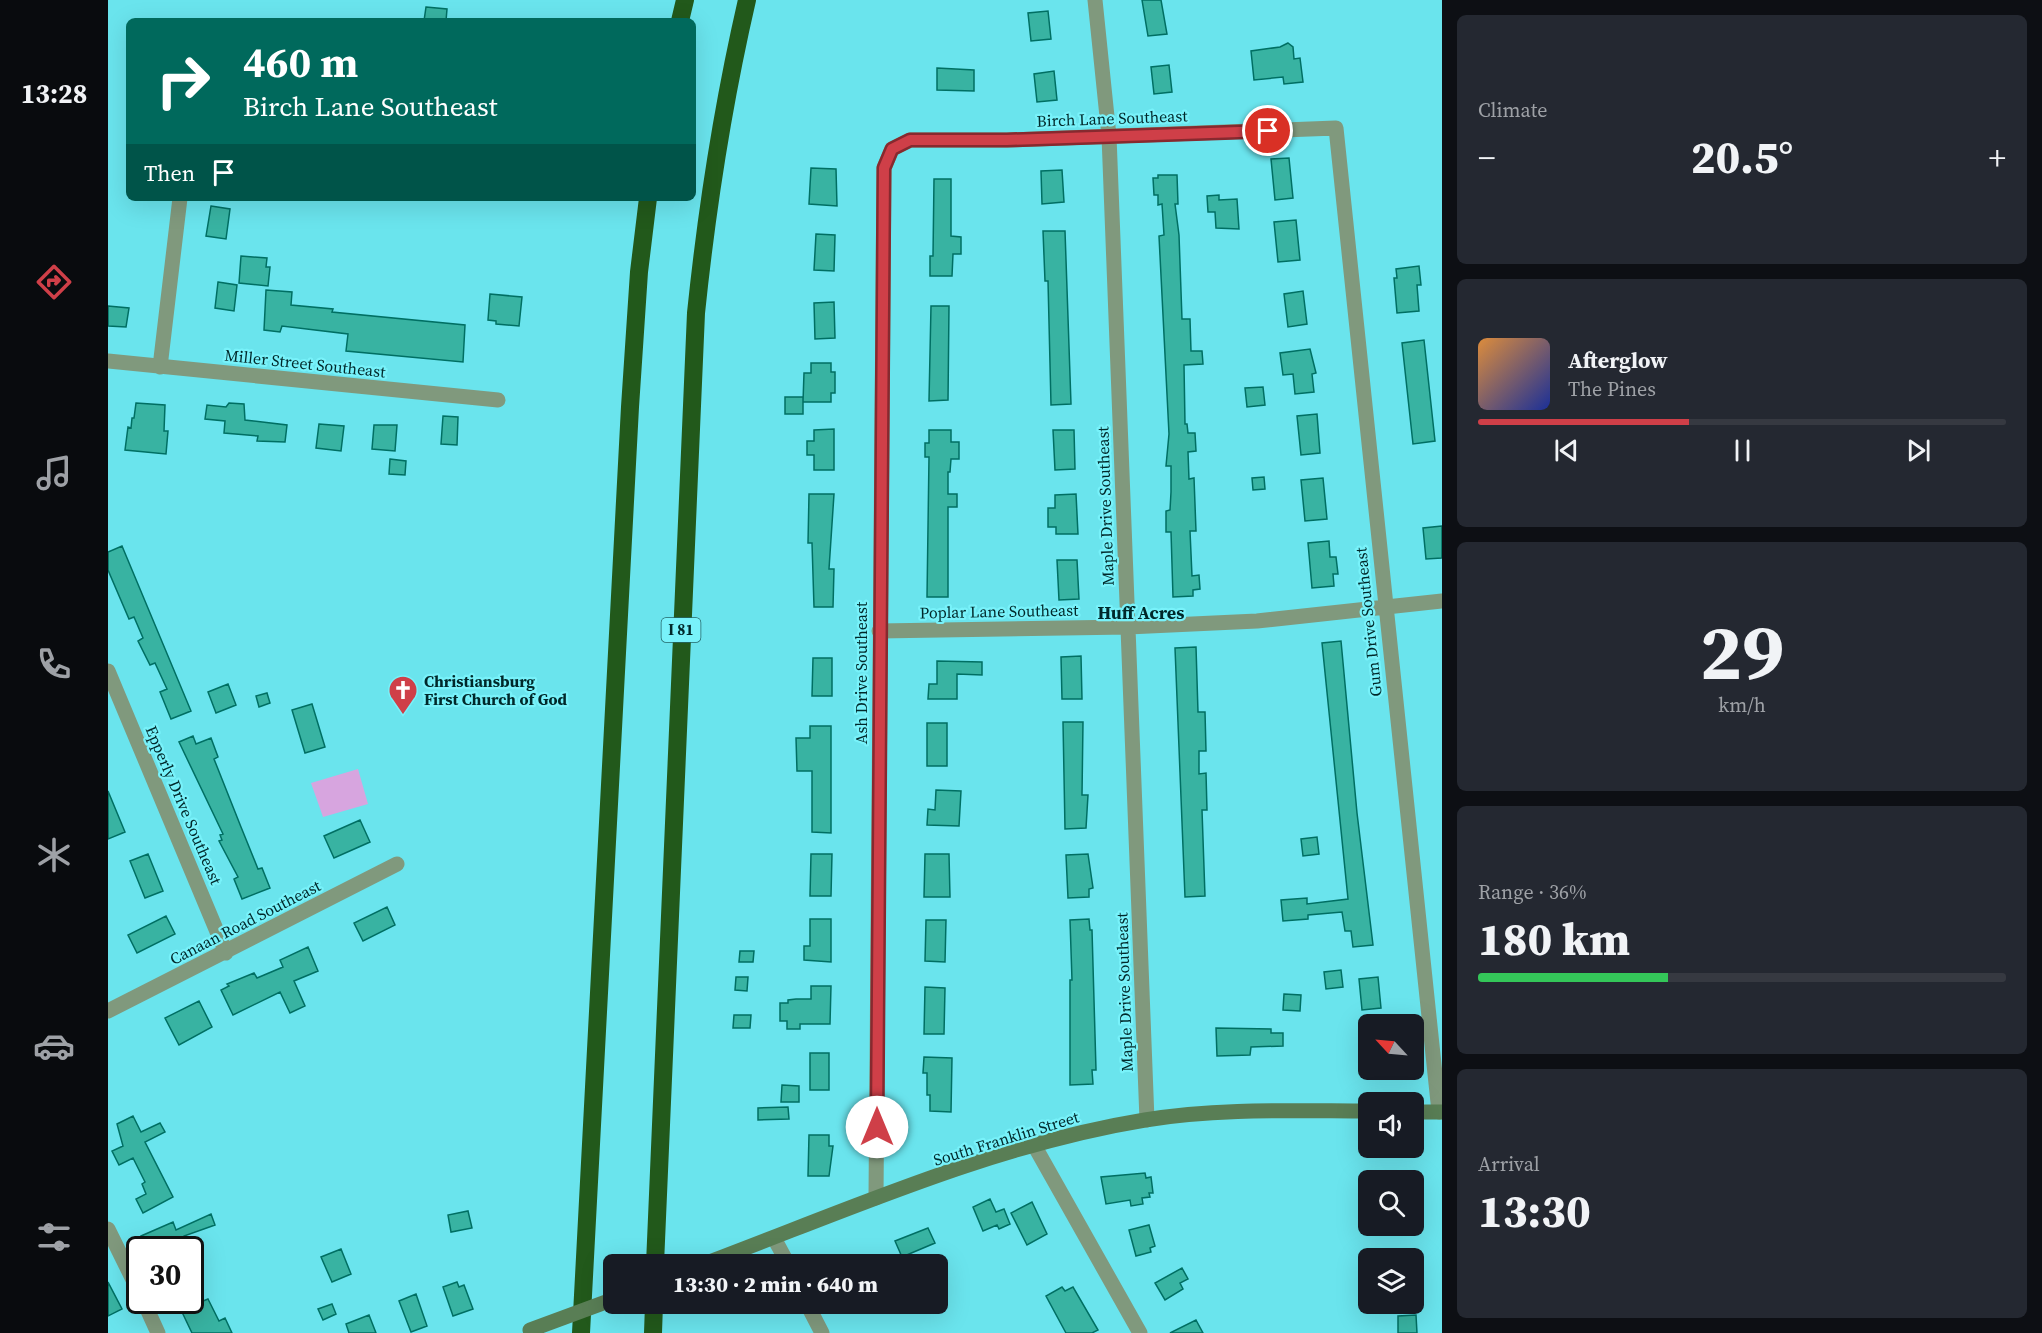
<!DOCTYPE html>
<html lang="en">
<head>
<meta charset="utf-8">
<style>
  :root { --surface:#171b24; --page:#242831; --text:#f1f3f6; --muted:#9ea1a6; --line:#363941; --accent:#cf3f48 }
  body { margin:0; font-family:"Source Serif 4",serif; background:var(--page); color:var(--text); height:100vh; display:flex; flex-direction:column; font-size:22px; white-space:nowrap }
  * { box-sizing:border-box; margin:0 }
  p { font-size:20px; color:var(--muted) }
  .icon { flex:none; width:33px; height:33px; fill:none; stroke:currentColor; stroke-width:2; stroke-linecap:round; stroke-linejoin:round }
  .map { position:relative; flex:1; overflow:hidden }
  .drawer { display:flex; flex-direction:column; gap:15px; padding:15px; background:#0d0f14; width:600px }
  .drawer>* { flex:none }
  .guide { position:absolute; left:18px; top:18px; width:570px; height:183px; border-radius:9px; box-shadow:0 6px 24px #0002; background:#00695c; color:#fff; overflow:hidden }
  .needle { width:39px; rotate:296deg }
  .tools { position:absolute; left:1250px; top:1014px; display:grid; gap:12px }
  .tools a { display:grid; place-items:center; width:66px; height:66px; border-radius:9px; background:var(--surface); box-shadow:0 6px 24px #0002; font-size:30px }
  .speed { position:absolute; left:18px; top:1236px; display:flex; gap:12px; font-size:30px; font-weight:700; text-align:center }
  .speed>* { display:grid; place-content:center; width:78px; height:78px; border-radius:50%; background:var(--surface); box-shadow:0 6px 24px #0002; line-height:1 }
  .speed .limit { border:3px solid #111; border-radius:9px; background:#fff; color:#111 }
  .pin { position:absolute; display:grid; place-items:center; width:51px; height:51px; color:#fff; margin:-26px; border:3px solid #fff; border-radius:50%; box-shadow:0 2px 6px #0007 }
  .me { position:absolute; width:66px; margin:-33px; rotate:0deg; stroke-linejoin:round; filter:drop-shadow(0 0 4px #0008) }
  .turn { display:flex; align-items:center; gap:21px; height:126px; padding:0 18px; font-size:27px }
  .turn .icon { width:78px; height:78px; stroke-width:2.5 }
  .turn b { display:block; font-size:42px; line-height:51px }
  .then { display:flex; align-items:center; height:57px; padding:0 18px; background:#0003; gap:12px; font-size:22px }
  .big { font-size:45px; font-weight:800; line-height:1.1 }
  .drawer .widget { flex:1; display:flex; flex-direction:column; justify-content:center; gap:9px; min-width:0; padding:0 21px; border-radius:9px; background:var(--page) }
  .drawer .dial { align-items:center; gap:0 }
  .dial b { font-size:78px; line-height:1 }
  .song { display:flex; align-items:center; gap:18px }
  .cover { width:72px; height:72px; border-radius:9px; background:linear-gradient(135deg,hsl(30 70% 55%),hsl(230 70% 35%)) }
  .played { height:6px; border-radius:3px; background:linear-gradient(90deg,var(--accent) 40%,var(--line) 40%) }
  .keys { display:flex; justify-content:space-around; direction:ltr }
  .heat { display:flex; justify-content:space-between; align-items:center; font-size:33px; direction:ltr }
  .charge { height:9px; border-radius:4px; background:linear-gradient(90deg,#34c759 36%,var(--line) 0) }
  .trip { position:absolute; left:495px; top:1254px; width:345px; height:60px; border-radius:9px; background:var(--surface); box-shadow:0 6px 24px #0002; font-weight:800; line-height:60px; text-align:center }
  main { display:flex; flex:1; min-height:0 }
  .tab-bar { display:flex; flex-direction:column; width:108px; justify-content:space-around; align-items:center; background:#090b0e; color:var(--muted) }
  .tab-bar .icon { width:42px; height:42px }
  .tab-bar .active { color:var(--accent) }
  .tab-bar b { font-size:27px; color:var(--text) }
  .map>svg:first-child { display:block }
</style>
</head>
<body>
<main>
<nav class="tab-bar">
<b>13:28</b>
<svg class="icon active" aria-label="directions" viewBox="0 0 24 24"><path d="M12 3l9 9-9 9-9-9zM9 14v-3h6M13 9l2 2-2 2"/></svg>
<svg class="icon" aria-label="music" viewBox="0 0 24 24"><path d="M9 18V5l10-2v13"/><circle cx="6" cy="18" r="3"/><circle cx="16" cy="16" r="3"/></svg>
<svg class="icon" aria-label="phone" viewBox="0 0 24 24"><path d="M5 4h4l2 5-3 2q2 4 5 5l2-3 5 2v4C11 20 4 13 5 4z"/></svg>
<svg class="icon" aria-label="climate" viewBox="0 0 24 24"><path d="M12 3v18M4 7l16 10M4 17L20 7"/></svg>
<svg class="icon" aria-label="car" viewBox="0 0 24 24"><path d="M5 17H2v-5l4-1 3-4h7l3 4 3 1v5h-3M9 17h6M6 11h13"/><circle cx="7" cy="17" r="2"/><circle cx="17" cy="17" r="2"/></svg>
<svg class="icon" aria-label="filters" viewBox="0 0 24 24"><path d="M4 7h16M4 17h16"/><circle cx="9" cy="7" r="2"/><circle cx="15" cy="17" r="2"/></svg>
</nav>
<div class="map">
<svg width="1334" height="1333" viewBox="0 0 1334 1333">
  <rect width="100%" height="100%" fill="#6ae4ed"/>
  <!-- green -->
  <path fill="#d7a5df" d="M 250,769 L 260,804 L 215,817 L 203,783 Z"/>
  <!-- building -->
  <path fill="#38b3a2" stroke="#006f63" stroke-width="1.5" d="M 1034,0 L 1053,0 L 1059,34 L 1040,36 Z
    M 318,7 L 339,9 L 338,21 L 316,21 Z
    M 940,11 L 943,39 L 923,41 L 920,13 Z
    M 1180,43 L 1185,47 L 1186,59 L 1192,58 L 1195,82 L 1176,84 L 1175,77 L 1146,80 L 1143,51 L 1172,47 Z
    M 1061,65 L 1064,92 L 1046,94 L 1043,67 Z
    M 829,68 L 866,70 L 866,91 L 829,90 Z
    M 946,71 L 949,100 L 929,102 L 926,74 Z
    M 1181,158 L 1185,198 L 1167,200 L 1163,159 Z
    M 703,168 L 728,169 L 729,206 L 701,204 Z
    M 954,170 L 956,202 L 934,204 L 933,171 Z
    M 1050,175 L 1069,175 L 1070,204 L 1067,204 L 1071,235 L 1074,319 L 1082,319 L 1083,351 L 1094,351 L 1095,364 L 1076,365 L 1077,424 L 1079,424 L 1080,433 L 1087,433 L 1088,451 L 1080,452 L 1081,479 L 1086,478 L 1088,531 L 1082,531 L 1084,576 L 1091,575 L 1092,589 L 1085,590 L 1085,596 L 1065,597 L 1063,532 L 1058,532 L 1058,511 L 1062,510 L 1063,492 L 1063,466 L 1058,466 L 1061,434 L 1051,236 L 1056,235 L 1054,204 L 1050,205 L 1050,195 L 1046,195 L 1045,178 L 1050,178 Z
    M 826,179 L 843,179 L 843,236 L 853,237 L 853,254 L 845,254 L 844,276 L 822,276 L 822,256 L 825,256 Z
    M 1111,195 L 1111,200 L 1129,199 L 1131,229 L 1108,228 L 1107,212 L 1100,212 L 1099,196 Z
    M 103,206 L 122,209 L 118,239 L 98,236 Z
    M 1188,220 L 1192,260 L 1170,262 L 1166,222 Z
    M 935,231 L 957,231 L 963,404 L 943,405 L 940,281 L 937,281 Z
    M 708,234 L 727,235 L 726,271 L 706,270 Z
    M 133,256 L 159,258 L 158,267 L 162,267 L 160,286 L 131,283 Z
    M 1311,266 L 1313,285 L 1309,285 L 1311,311 L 1289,313 L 1286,278 L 1289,278 L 1288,269 Z
    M 110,282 L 129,285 L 126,311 L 107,308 Z
    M 158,290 L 184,292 L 183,305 L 225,309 L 224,312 L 357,325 L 355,362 L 238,351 L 240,334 L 174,326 L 172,332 L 156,330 Z
    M 1195,291 L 1199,324 L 1180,327 L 1176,294 Z
    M 382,294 L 414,297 L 411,326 L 388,324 L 388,321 L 380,320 Z
    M 726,302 L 727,338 L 707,339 L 706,303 Z
    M 0,306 L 21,308 L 18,327 L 0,326 Z
    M 823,306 L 841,306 L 840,400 L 821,401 Z
    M 1316,340 L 1327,441 L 1305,444 L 1294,343 Z
    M 1202,349 L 1208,373 L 1204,374 L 1206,392 L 1187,394 L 1185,374 L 1175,375 L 1172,353 Z
    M 703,363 L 723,363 L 723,372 L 727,372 L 727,393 L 723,393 L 723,402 L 695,402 L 696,373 L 703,373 Z
    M 1155,387 L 1157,405 L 1139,407 L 1137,388 Z
    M 677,397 L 695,397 L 695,414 L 677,414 Z
    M 28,403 L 57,405 L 56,431 L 60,431 L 58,454 L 17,450 L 20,427 L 23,428 L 24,418 L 26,418 Z
    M 121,403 L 136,404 L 137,420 L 179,425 L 177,442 L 149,441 L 150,436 L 116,433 L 117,421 L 97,419 L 99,405 L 118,407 Z
    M 1209,414 L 1212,453 L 1193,455 L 1189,416 Z
    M 335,416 L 350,417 L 349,445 L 333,444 Z
    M 211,424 L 236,426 L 233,451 L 208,448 Z
    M 266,425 L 289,425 L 287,451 L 264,449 Z
    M 726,429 L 726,470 L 706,470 L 706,455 L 699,455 L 699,441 L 706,441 L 706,430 Z
    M 821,430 L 843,430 L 843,442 L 851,442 L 851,459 L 843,459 L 842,472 L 840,472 L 840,494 L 849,494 L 849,507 L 840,507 L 840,597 L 819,597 L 821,457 L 817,457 L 817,443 L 821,443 Z
    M 945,430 L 966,430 L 967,469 L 947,470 Z
    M 282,459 L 298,461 L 297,475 L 281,474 Z
    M 1156,477 L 1157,489 L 1145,490 L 1144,478 Z
    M 1215,478 L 1219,519 L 1197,521 L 1193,480 Z
    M 701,494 L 726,494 L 721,569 L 726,569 L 725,607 L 706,607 L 704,543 L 700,543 Z
    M 968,494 L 970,534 L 948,534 L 948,527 L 940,527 L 940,508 L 947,508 L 947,495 Z
    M 1334,526 L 1334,558 L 1318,559 L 1315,528 Z
    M 1221,541 L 1222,557 L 1228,557 L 1230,574 L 1225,574 L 1226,586 L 1204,588 L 1200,543 Z
    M 14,546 L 83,711 L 63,719 L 52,692 L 59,689 L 47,663 L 42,665 L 30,641 L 35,638 L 26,617 L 21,619 L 0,570 L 0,552 Z
    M 949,560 L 969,560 L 971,599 L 951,600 Z
    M 1233,641 L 1249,813 L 1265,945 L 1245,947 L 1243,931 L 1237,931 L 1234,912 L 1200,915 L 1200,919 L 1175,921 L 1173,900 L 1199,898 L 1199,904 L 1240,899 L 1214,643 Z
    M 1088,647 L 1090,712 L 1097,712 L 1098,751 L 1091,751 L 1091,774 L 1098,773 L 1099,810 L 1094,810 L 1097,896 L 1077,897 L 1067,648 Z
    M 973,656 L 974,699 L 954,699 L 953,657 Z
    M 705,658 L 724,658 L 724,696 L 704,696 Z
    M 829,661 L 874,662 L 874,675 L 849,674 L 849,699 L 820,699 L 821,684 L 829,684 Z
    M 120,684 L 128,705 L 108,713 L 100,692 Z
    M 159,693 L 162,703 L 151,707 L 148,696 Z
    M 204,704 L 217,747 L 197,753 L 184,710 Z
    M 955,722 L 975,722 L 974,795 L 980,795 L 978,828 L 957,829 Z
    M 819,723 L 839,723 L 839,766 L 819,766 Z
    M 702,726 L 723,726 L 723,833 L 704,832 L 704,771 L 689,771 L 688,738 L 702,738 Z
    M 85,736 L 88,744 L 103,738 L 110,757 L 106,759 L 133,827 L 150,869 L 154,868 L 162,888 L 134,899 L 126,879 L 130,877 L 111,841 L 114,840 L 112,835 L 115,834 L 71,742 Z
    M 828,790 L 853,791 L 851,826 L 819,825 L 820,809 L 827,810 Z
    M 0,791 L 17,832 L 0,839 Z
    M 252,820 L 262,842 L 226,858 L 216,836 Z
    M 1209,837 L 1211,854 L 1195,856 L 1193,839 Z
    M 40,854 L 55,891 L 37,898 L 22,861 Z
    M 703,854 L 724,854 L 723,896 L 702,896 Z
    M 817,854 L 841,854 L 842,897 L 816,897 Z
    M 980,854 L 985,888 L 981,889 L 981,897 L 960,898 L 958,855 Z
    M 279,907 L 287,925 L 255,941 L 246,923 Z
    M 58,916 L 67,934 L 29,953 L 20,935 Z
    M 702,919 L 723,919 L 723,962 L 696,960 L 696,946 L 702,946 Z
    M 981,919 L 982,930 L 984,930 L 988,1070 L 984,1070 L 985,1084 L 962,1085 L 962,980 L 964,980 L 962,920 Z
    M 818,920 L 838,920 L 837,962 L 817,961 Z
    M 200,947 L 210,971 L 186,981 L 197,1006 L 182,1013 L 172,992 L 125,1015 L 113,990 L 121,986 L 119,984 L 146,973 L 149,978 L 175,967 L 172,960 Z
    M 632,951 L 646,951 L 645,962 L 631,962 Z
    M 1233,970 L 1235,987 L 1218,989 L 1216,972 Z
    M 628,977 L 640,977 L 639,991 L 627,990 Z
    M 1270,977 L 1273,1008 L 1254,1010 L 1251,979 Z
    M 703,986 L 723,986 L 722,1024 L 692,1024 L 692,1029 L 679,1029 L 679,1021 L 672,1021 L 672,1003 L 680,1003 L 680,1000 L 688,999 L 703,999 Z
    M 817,987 L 837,988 L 836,1034 L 816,1034 Z
    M 1176,994 L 1193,995 L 1192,1011 L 1175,1010 Z
    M 91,1001 L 104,1027 L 71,1045 L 57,1018 Z
    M 626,1015 L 643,1015 L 642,1028 L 625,1028 Z
    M 1108,1028 L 1163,1029 L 1163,1033 L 1175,1033 L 1175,1046 L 1143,1047 L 1142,1055 L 1109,1056 Z
    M 702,1053 L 721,1053 L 721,1090 L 702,1090 Z
    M 816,1057 L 844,1058 L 843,1112 L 822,1111 L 822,1095 L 819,1095 L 819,1073 L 815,1073 Z
    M 674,1085 L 691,1086 L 691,1102 L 673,1102 Z
    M 680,1107 L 681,1119 L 650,1120 L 650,1108 Z
    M 25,1116 L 33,1132 L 52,1123 L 57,1132 L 37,1142 L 65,1197 L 35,1213 L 28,1199 L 38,1194 L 34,1184 L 37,1182 L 25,1158 L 11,1165 L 4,1151 L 15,1146 L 9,1124 Z
    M 701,1135 L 721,1135 L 721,1146 L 725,1146 L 721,1176 L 700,1176 Z
    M 1037,1173 L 1038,1178 L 1043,1177 L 1045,1193 L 1041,1193 L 1042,1197 L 1034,1198 L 1035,1204 L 1023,1206 L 1022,1200 L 998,1204 L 993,1177 Z
    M 882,1199 L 888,1212 L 896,1209 L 902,1224 L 891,1229 L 889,1225 L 875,1231 L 865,1207 Z
    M 924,1202 L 939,1234 L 919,1245 L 903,1213 Z
    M 360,1211 L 364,1228 L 343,1232 L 340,1215 Z
    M 103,1214 L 107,1225 L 76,1236 L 75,1244 L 62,1250 L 39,1250 L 33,1236 L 65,1222 L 68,1230 Z
    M 1041,1225 L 1047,1246 L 1042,1248 L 1043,1252 L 1028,1256 L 1021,1230 Z
    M 820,1228 L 827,1243 L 794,1257 L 787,1241 Z
    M 233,1249 L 243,1274 L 224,1282 L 213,1257 Z
    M 1074,1268 L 1080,1279 L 1072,1283 L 1075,1289 L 1057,1300 L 1047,1283 Z
    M 0,1282 L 14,1309 L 0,1316 Z
    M 349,1282 L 351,1287 L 356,1285 L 365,1309 L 345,1316 L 335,1287 Z
    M 954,1287 L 957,1291 L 965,1287 L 990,1330 L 984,1333 L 958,1333 L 938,1296 Z
    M 308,1294 L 319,1326 L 303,1332 L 291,1301 Z
    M 100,1299 L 111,1321 L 117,1318 L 124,1333 L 84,1333 L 73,1310 Z
    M 224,1304 L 228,1314 L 215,1320 L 210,1309 Z
    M 261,1315 L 268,1333 L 241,1333 L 238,1324 Z
    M 1308,1315 L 1309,1333 L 1290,1333 L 1290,1316 Z
    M 1088,1320 L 1095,1333 L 1062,1333 Z"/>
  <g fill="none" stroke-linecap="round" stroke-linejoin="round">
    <!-- minor -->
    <path stroke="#80997d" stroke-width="15" d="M 987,0 L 1001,136 L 1039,1120
      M 0,361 L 390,400
      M 52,367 L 72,198
      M 771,631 L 1020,627 L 1149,621 L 1334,601
      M 0,671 L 118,953
      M 0,1011 L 289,864
      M 926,1145 L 1032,1333
      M 768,1198 L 776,168 L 784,149 L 802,140 L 899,140 L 1228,128 L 1331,1112
      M 0,1229 L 32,1294
      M 666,1238 L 680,1264
      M 35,1300 L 50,1333
      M 699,1304 L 714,1333"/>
    <!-- secondary -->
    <path stroke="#597e55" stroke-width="15" d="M 1305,1112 L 1334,1112
      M 596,1264 C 740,1210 884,1145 1037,1120 C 1110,1108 1186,1111 1260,1111"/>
    <!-- motorway -->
    <path stroke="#22591b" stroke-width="18" d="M 572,21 L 577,0
      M 547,1264 L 588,313 C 599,207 615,104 639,0
      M 473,1333 L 522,407 L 531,272 L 540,198
      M 545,1333 L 546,1304"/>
    <!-- secondary-bridge -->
    <path stroke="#597e55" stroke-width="15" d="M 422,1330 L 506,1299"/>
  </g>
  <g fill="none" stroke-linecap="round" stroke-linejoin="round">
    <!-- route casing -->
    <g stroke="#87292f" stroke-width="15">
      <path id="route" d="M 769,1127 L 776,168 L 784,149 L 802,140 L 899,140 L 1160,131"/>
    </g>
    <!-- route -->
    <use href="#route" stroke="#cf3f48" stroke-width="10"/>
  </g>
  <!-- icons -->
  <defs>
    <g id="church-pin" transform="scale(1.5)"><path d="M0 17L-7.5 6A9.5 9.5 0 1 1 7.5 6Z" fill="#cf3f48" stroke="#78f2fa"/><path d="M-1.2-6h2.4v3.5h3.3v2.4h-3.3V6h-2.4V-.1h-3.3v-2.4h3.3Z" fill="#fff"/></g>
  </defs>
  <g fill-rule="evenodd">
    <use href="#church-pin" x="295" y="690"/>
  </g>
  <g text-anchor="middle" stroke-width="4.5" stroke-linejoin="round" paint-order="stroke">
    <!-- shield labels -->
    <rect fill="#78f2fa" stroke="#246568" stroke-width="1.5" x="553.5" y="618" width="39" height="24" rx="4.5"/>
    <g font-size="15" font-weight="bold" fill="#00282a">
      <text x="573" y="635">I 81</text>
    </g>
    <!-- street labels -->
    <g font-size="16" fill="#00282a" stroke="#78f2fa">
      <text transform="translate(1004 118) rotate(-2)" y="6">Birch Lane Southeast</text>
      <text transform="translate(197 363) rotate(6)" y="6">Miller Street Southeast</text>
      <text transform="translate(997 506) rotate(-92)" y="6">Maple Drive Southeast</text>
      <text transform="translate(891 611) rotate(-1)" y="6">Poplar Lane Southeast</text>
      <text transform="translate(1260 622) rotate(-96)" y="6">Gum Drive Southeast</text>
      <text transform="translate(753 673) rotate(-90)" y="6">Ash Drive Southeast</text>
      <text transform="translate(76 805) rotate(67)" y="6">Epperly Drive Southeast</text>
      <text transform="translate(137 922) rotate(-27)" y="6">Canaan Road Southeast</text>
      <text transform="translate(1016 992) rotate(-92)" y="6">Maple Drive Southeast</text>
      <text transform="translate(898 1138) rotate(-17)" y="6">South Franklin Street</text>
    </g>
    <!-- poi labels -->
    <g font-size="16" font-weight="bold" fill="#00282a" stroke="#78f2fa" text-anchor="start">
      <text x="316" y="687">Christiansburg<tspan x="316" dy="18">First Church of God</tspan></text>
    </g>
    <!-- neighbourhood labels -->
    <g font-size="18" font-weight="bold" fill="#00282a" stroke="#78f2fa">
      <text x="1033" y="619">Huff Acres</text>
    </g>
  </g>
</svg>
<div class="tools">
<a><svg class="needle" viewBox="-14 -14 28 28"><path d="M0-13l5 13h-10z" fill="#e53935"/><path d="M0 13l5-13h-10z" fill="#9ea1a6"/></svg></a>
<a><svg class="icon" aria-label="sound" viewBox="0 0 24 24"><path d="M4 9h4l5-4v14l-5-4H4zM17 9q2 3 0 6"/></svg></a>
<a><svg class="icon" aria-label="search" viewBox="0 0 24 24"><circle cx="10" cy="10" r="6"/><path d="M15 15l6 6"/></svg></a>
<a><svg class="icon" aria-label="layers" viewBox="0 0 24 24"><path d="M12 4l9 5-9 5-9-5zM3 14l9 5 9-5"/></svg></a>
</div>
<div class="speed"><div class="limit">30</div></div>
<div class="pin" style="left:1160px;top:131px;background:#d93025"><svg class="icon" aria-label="arrive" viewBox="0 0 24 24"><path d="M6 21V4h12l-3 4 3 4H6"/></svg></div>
<svg class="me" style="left:769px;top:1127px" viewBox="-20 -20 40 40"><circle r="19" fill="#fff"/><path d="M0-13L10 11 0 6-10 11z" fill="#cf3f48"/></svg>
<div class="trip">13:30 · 2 min · 640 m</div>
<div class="guide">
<div class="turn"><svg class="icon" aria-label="right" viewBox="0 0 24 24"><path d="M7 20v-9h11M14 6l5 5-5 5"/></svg><div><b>460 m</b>Birch Lane Southeast</div></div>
<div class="then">Then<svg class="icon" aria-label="arrive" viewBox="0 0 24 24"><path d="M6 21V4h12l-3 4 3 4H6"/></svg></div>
</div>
</div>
<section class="drawer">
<div class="widget"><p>Climate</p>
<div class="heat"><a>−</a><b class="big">20.5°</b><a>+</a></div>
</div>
<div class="widget">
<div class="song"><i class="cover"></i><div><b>Afterglow</b><p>The Pines</p></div></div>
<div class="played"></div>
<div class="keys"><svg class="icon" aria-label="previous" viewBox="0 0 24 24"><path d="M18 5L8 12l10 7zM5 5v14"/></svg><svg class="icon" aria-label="pause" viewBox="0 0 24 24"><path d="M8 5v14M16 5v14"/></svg><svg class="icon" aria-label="next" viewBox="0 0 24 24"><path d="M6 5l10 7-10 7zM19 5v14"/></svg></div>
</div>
<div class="widget dial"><b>29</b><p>km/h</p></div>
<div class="widget"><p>Range · 36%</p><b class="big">180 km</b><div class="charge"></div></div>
<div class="widget"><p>Arrival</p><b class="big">13:30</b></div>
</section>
</main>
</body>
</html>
